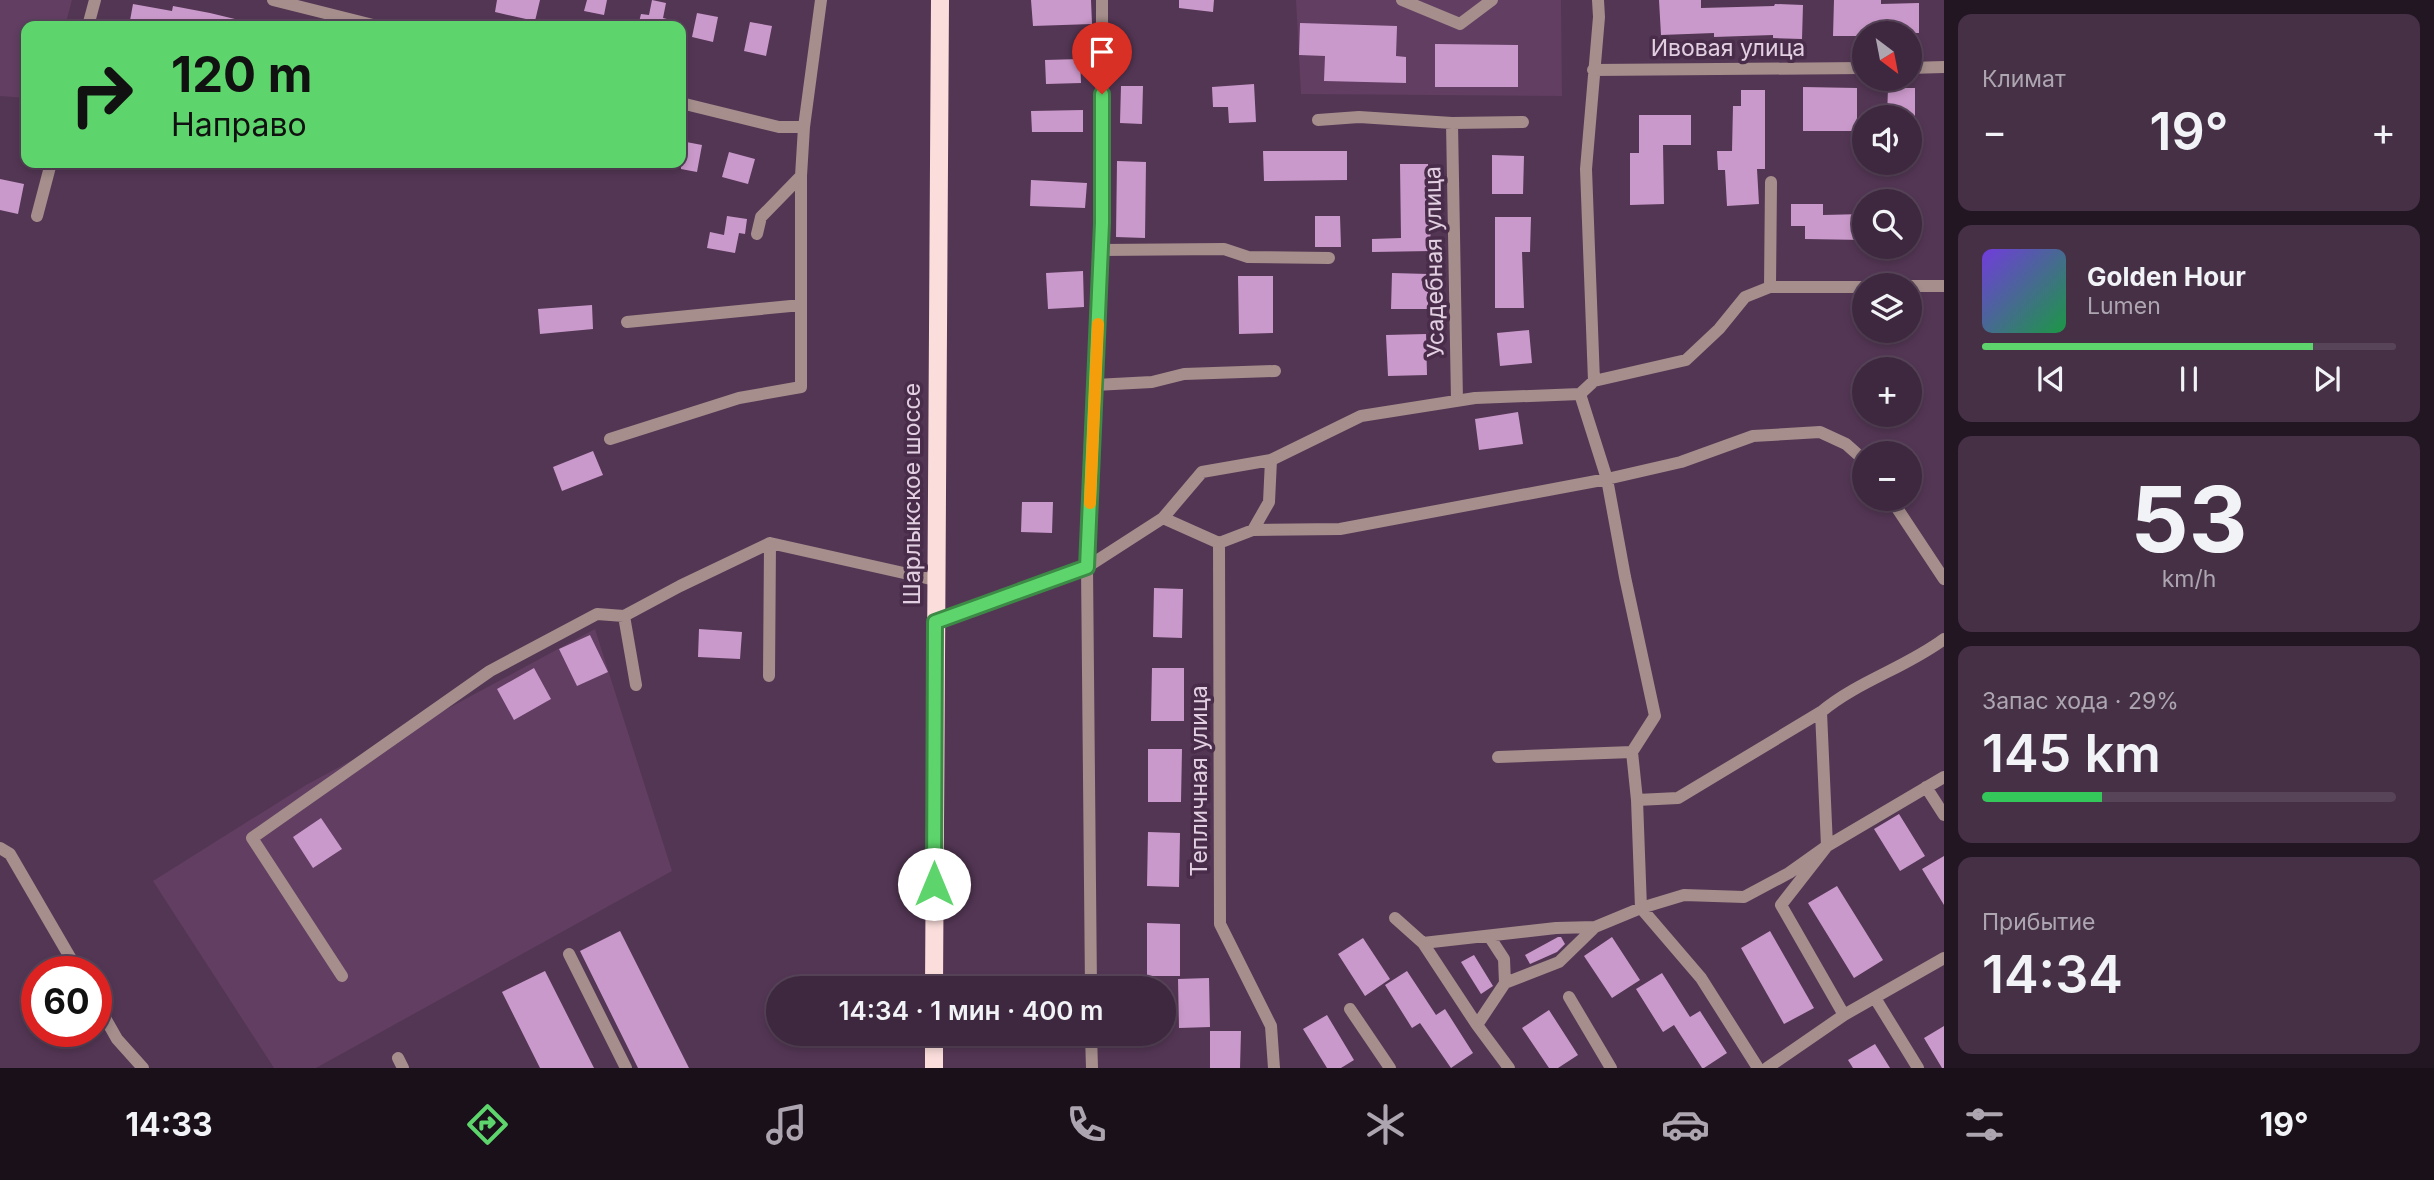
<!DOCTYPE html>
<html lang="ru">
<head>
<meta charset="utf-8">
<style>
  :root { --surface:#3e283f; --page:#453046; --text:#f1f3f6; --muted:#ada6b0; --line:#574459; --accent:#5dd56c }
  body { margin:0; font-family:Inter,sans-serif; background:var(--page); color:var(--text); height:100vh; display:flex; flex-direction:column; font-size:26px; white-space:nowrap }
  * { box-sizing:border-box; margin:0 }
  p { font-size:23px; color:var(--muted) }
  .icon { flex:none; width:38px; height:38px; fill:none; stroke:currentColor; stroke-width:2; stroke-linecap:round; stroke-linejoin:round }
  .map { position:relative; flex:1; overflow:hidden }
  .side { display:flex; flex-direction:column; gap:14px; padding:14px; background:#221623; width:490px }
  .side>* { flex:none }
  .guide { position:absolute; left:21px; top:21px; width:665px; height:147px; border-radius:14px; box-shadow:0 4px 10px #0003,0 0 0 2px var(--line); background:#5dd56c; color:#111; overflow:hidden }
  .needle { width:46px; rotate:148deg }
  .buttons { position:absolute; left:1852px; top:21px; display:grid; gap:14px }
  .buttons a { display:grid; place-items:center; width:70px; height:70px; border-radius:50%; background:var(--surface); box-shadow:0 4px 10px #0003,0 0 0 2px var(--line); font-size:35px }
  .speed { position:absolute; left:21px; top:956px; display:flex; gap:14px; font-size:35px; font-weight:700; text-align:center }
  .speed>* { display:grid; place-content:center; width:91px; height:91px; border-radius:50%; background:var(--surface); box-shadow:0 4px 10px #0003,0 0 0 2px var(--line); line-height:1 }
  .speed .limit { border:10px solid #d22; background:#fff; color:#111 }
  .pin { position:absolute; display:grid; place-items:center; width:60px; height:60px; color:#fff; margin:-72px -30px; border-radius:50% 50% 50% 0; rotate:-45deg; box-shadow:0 0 7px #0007 }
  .pin .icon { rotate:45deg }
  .me { position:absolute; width:77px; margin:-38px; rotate:0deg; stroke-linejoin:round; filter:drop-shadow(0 0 5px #0008) }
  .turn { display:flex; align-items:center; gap:24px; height:147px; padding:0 35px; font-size:32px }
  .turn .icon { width:91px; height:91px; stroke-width:2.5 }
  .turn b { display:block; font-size:49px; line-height:60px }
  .big { font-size:52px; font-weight:600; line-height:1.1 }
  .side .widget { flex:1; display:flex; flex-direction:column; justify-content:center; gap:10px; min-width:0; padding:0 24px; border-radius:14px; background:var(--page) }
  .side .dial { align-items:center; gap:0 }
  .dial b { font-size:91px; line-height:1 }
  .song { display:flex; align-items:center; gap:21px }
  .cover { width:84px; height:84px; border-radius:10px; background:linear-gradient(135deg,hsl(260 70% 55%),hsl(140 70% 35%)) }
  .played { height:7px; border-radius:4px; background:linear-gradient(90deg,var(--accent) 80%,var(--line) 80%) }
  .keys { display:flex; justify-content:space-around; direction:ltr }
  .heat { display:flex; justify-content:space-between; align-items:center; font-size:38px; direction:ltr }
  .charge { height:10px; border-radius:5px; background:linear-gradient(90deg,#34c759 29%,var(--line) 0) }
  .trip { position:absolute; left:766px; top:976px; width:410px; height:70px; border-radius:35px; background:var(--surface); box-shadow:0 4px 10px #0003,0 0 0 2px var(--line); font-weight:600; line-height:70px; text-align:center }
  .dock { display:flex; height:112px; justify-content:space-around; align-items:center; background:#191019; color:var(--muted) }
  .dock .icon { width:49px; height:49px }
  .dock .selected { color:var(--accent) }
  .dock b { font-size:32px; color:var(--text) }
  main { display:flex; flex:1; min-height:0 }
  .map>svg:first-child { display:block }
</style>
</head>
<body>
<main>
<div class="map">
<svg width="1944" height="1068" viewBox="0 0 1944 1068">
  <rect width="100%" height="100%" fill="#533654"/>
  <!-- built -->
  <path fill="#613e62" d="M 0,0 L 72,0 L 65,26 L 26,26 L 26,98 L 0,96 Z
    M 1296,0 L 1561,0 L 1562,96 L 1301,94 Z
    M 595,629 L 672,871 L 316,1068 L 274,1068 L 153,881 L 306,785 Z"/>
  <!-- building -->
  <path fill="#ca99cb" d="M 497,0 L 540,0 L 535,21 L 495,12 Z
    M 587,0 L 607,0 L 604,15 L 584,11 Z
    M 652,0 L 666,3 L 663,18 L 675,21 L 674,26 L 638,26 L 641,14 L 649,15 Z
    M 1031,0 L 1091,0 L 1092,24 L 1033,26 Z
    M 1179,0 L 1214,0 L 1213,12 L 1179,8 Z
    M 1659,0 L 1701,0 L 1701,8 L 1774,6 L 1775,4 L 1803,5 L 1802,39 L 1773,38 L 1773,35 L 1714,37 L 1714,33 L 1661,35 Z
    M 1834,0 L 1881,0 L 1881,4 L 1919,3 L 1919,33 L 1892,33 L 1891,25 L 1867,26 L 1867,33 L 1864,33 L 1864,36 L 1833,36 Z
    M 133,4 L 172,11 L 173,6 L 210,13 L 239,20 L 239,26 L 129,26 Z
    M 697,13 L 718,17 L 713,42 L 692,37 Z
    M 750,22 L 772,26 L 766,56 L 744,51 Z
    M 1300,23 L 1397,26 L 1396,56 L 1406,57 L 1406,83 L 1324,81 L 1325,56 L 1299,55 Z
    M 1435,44 L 1518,45 L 1518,87 L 1435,87 Z
    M 1080,59 L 1081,83 L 1046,84 L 1045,60 Z
    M 1254,84 L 1256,122 L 1229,123 L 1228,107 L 1213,107 L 1212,87 Z
    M 1121,86 L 1143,86 L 1142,124 L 1120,123 Z
    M 1803,87 L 1857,88 L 1857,131 L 1803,131 Z
    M 1888,88 L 1915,88 L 1915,117 L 1887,117 Z
    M 1741,90 L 1765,90 L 1765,169 L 1757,169 L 1759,204 L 1727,206 L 1725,170 L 1718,170 L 1717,151 L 1732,151 L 1733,106 L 1741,106 Z
    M 1083,110 L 1083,132 L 1032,132 L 1031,111 Z
    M 1639,115 L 1691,115 L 1691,145 L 1663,145 L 1664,204 L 1630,205 L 1630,153 L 1639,153 Z
    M 681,141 L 702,145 L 697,172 L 681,169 Z
    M 1263,151 L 1347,151 L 1347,180 L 1264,181 Z
    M 729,152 L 755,159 L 748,184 L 722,177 Z
    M 1492,155 L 1524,156 L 1523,194 L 1492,194 Z
    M 1117,161 L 1146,162 L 1145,238 L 1116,237 Z
    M 1400,164 L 1428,164 L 1431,251 L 1372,252 L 1372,239 L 1401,238 Z
    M 0,179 L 24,184 L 18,214 L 0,210 Z
    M 1031,180 L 1087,183 L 1085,208 L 1030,206 Z
    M 1791,204 L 1823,204 L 1823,215 L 1864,214 L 1864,240 L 1805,239 L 1805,226 L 1791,226 Z
    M 727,216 L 747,219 L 745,234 L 739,233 L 735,253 L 707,248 L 710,232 L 724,235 Z
    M 1315,216 L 1340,216 L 1341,247 L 1315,247 Z
    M 1495,217 L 1531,217 L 1530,252 L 1522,252 L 1524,308 L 1495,308 Z
    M 1083,271 L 1084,307 L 1048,309 L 1046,273 Z
    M 1392,273 L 1428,274 L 1428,309 L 1391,309 Z
    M 1238,276 L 1273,276 L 1273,333 L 1239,334 Z
    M 592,305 L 593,329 L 540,334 L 538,309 Z
    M 1529,330 L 1532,363 L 1500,366 L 1497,333 Z
    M 1426,334 L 1427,375 L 1388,376 L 1386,335 Z
    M 1518,412 L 1523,444 L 1479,450 L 1475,419 Z
    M 593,451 L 603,475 L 562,491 L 553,467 Z
    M 1022,502 L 1053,502 L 1052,533 L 1021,532 Z
    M 1154,588 L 1183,589 L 1182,638 L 1153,637 Z
    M 699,629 L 742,632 L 740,659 L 698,657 Z
    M 590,635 L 608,672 L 577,686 L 559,649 Z
    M 534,668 L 551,699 L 514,720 L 497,689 Z
    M 1152,668 L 1184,668 L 1184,721 L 1151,721 Z
    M 1148,749 L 1182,749 L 1181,802 L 1148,802 Z
    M 1899,814 L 1925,856 L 1900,871 L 1874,829 Z
    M 321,818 L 342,849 L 313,868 L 293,837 Z
    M 1148,832 L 1180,833 L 1179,887 L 1147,886 Z
    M 1944,856 L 1944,905 L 1922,869 Z
    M 1837,886 L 1883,960 L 1854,978 L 1808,903 Z
    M 1147,923 L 1180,924 L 1180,976 L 1147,976 Z
    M 620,931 L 689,1068 L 638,1068 L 580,951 Z
    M 1770,931 L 1814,1008 L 1784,1024 L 1741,948 Z
    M 1558,937 L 1561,937 L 1565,944 L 1557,952 L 1530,964 L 1525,955 Z
    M 1612,937 L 1640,980 L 1612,998 L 1584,956 Z
    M 1363,938 L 1390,979 L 1365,996 L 1338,954 Z
    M 1474,955 L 1493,986 L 1481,994 L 1461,962 Z
    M 545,971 L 594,1068 L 540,1068 L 502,992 Z
    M 1407,971 L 1436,1015 L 1445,1009 L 1473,1053 L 1451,1068 L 1420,1023 L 1412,1028 L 1385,985 Z
    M 1662,973 L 1690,1017 L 1700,1011 L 1727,1053 L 1704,1068 L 1702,1068 L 1674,1025 L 1663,1032 L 1636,989 Z
    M 1209,978 L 1210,1027 L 1179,1028 L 1178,979 Z
    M 1549,1010 L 1578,1055 L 1558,1068 L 1549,1068 L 1522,1028 Z
    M 1327,1015 L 1354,1060 L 1341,1068 L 1327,1068 L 1303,1029 Z
    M 1944,1026 L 1944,1068 L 1942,1068 L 1924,1038 Z
    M 1210,1031 L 1241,1031 L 1240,1068 L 1210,1068 Z
    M 1875,1044 L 1890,1068 L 1853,1068 L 1848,1060 Z"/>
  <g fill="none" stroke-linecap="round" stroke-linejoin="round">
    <!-- minor -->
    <path stroke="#a58e8c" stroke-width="12" d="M 273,0 L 377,26
      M 1402,0 L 1460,24 L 1492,0
      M 88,26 L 95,0
      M 1909,68 L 1944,67
      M 1593,70 L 1864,68
      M 681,103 L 779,127 L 804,127
      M 1318,120 L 1359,117 L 1452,123 L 1523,122
      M 1452,123 L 1457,401
      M 37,216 L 51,163
      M 757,234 L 761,217 L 801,176
      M 1101,250 L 1224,249 L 1248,257 L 1329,258
      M 1909,286 L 1944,286
      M 1770,287 L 1771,182
      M 627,322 L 801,305
      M 1594,381 L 1686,360 L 1719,329 L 1745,297 L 1770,287 L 1864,287
      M 1095,385 L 1152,382 L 1184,374 L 1275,371
      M 1580,394 L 1607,479 L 1625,577 L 1655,716 L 1632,752 L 1637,800 L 1641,908 L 1701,978 L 1758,1068
      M 610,439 L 739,398 L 801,387 L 801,176 L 804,127 L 821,0
      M 1891,499 L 1944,579
      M 1163,518 L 1219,543 L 1220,924 L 1271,1026 L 1274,1068
      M 1253,530 L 1269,502 L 1271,460
      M 1219,543 L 1253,530 L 1340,529 L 1607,479 L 1681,462 L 1753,436 L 1820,432 L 1846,444 L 1864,460
      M 935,622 L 1087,567 L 1163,518 L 1202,472 L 1271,460 L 1361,416 L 1475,398 L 1580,394 L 1594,381 L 1586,169 L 1599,17 L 1598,0
      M 769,676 L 770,543
      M 636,685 L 624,616 L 680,586 L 770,543 L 935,580
      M 1821,712 L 1827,846 L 1781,905 L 1844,1015
      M 1498,757 L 1632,752
      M 1926,787 L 1944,815
      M 1637,800 L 1678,798 L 1821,712 C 1858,681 1905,668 1944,639
      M 0,848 L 10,854 L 78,971
      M 1395,918 L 1423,943 L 1477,1025 L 1509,1068
      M 1489,936 L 1504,959 L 1505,983
      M 1423,943 L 1556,928 L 1595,927
      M 569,954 L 626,1068
      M 342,976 L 252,838 L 490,671 L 597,614 L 624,616
      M 1091,989 L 1087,567 L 1102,223 L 1102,0
      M 1569,997 L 1611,1068
      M 1875,998 L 1918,1068
      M 96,1002 L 117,1039 L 143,1068
      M 1350,1009 L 1390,1068
      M 1477,1025 L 1505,983 L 1559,962 L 1595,927 L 1641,908 L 1684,895 L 1744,897 L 1789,873 L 1827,846 L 1944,777
      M 1091,1034 L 1092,1068
      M 398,1058 L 403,1068
      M 1767,1068 L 1844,1015 L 1944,958"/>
    <!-- major -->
    <path stroke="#fbdedb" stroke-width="18" d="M 934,989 L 940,0
      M 934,1068 L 934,1034"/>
  </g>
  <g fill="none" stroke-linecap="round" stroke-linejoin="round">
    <!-- route casing -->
    <g stroke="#3c8a46" stroke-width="18">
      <path id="route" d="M 934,884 L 935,622 L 1087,567 L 1102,223 L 1102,94"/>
    </g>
    <!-- route -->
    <use href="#route" stroke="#5dd56c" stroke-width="12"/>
    <!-- slow -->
    <path stroke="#f59e0b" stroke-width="12" d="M 1090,503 L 1098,324"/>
  </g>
  <g text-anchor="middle" stroke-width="7" stroke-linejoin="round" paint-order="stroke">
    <!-- street labels -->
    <g font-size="23" fill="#e2d0e2" stroke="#482c49">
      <text x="1728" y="56">Ивовая улица</text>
      <text transform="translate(1434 262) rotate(-91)" y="8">Усадебная улица</text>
      <text transform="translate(912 494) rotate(-90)" y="8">Шарлыкское шоссе</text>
      <text transform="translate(1199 781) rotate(-90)" y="8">Тепличная улица</text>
    </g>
  </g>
</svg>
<div class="buttons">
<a><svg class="needle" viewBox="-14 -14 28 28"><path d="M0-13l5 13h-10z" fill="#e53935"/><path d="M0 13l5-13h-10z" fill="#ada6b0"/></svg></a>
<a><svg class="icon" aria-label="sound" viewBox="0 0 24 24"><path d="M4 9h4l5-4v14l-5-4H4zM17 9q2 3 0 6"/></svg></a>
<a><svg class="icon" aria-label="search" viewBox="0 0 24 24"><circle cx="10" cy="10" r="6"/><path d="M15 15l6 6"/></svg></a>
<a><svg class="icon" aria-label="layers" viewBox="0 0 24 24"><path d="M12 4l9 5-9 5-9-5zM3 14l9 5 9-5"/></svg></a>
<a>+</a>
<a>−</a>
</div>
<div class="speed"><div class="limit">60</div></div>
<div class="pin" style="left:1102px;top:94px;background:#d93025"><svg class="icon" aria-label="arrive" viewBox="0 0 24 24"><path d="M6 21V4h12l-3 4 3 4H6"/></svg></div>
<svg class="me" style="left:934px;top:884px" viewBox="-20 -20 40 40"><circle r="19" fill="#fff"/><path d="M0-13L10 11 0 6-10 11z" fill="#5dd56c"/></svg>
<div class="trip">14:34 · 1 мин · 400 m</div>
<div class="guide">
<div class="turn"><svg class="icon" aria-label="right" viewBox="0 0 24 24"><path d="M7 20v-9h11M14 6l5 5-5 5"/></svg><div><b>120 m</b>Направо</div></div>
</div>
</div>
<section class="side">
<div class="widget"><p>Климат</p>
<div class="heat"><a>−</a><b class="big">19°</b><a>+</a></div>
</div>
<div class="widget">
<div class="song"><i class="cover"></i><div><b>Golden Hour</b><p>Lumen</p></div></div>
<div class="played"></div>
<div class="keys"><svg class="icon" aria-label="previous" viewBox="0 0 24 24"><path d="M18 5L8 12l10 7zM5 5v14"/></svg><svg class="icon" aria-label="pause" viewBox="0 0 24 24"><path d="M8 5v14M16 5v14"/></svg><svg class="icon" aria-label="next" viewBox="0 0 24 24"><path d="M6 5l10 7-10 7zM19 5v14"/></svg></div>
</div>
<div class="widget dial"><b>53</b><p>km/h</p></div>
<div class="widget"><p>Запас хода · 29%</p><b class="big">145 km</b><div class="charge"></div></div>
<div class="widget"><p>Прибытие</p><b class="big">14:34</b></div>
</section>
</main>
<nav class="dock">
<b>14:33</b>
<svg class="icon selected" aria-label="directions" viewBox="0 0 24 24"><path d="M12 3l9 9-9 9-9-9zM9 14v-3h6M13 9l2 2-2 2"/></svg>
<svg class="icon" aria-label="music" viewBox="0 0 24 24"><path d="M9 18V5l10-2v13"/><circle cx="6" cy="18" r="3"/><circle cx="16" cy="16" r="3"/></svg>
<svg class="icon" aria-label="phone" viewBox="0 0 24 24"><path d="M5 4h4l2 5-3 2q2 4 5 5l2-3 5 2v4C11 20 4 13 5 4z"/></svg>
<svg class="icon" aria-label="climate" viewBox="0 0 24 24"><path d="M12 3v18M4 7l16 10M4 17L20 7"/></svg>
<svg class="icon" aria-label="car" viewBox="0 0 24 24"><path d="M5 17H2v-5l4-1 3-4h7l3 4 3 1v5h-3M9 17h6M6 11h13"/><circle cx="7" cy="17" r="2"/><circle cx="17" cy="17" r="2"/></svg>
<svg class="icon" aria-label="filters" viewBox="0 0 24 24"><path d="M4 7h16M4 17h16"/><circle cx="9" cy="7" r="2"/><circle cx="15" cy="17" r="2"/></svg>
<b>19°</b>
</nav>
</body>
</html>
